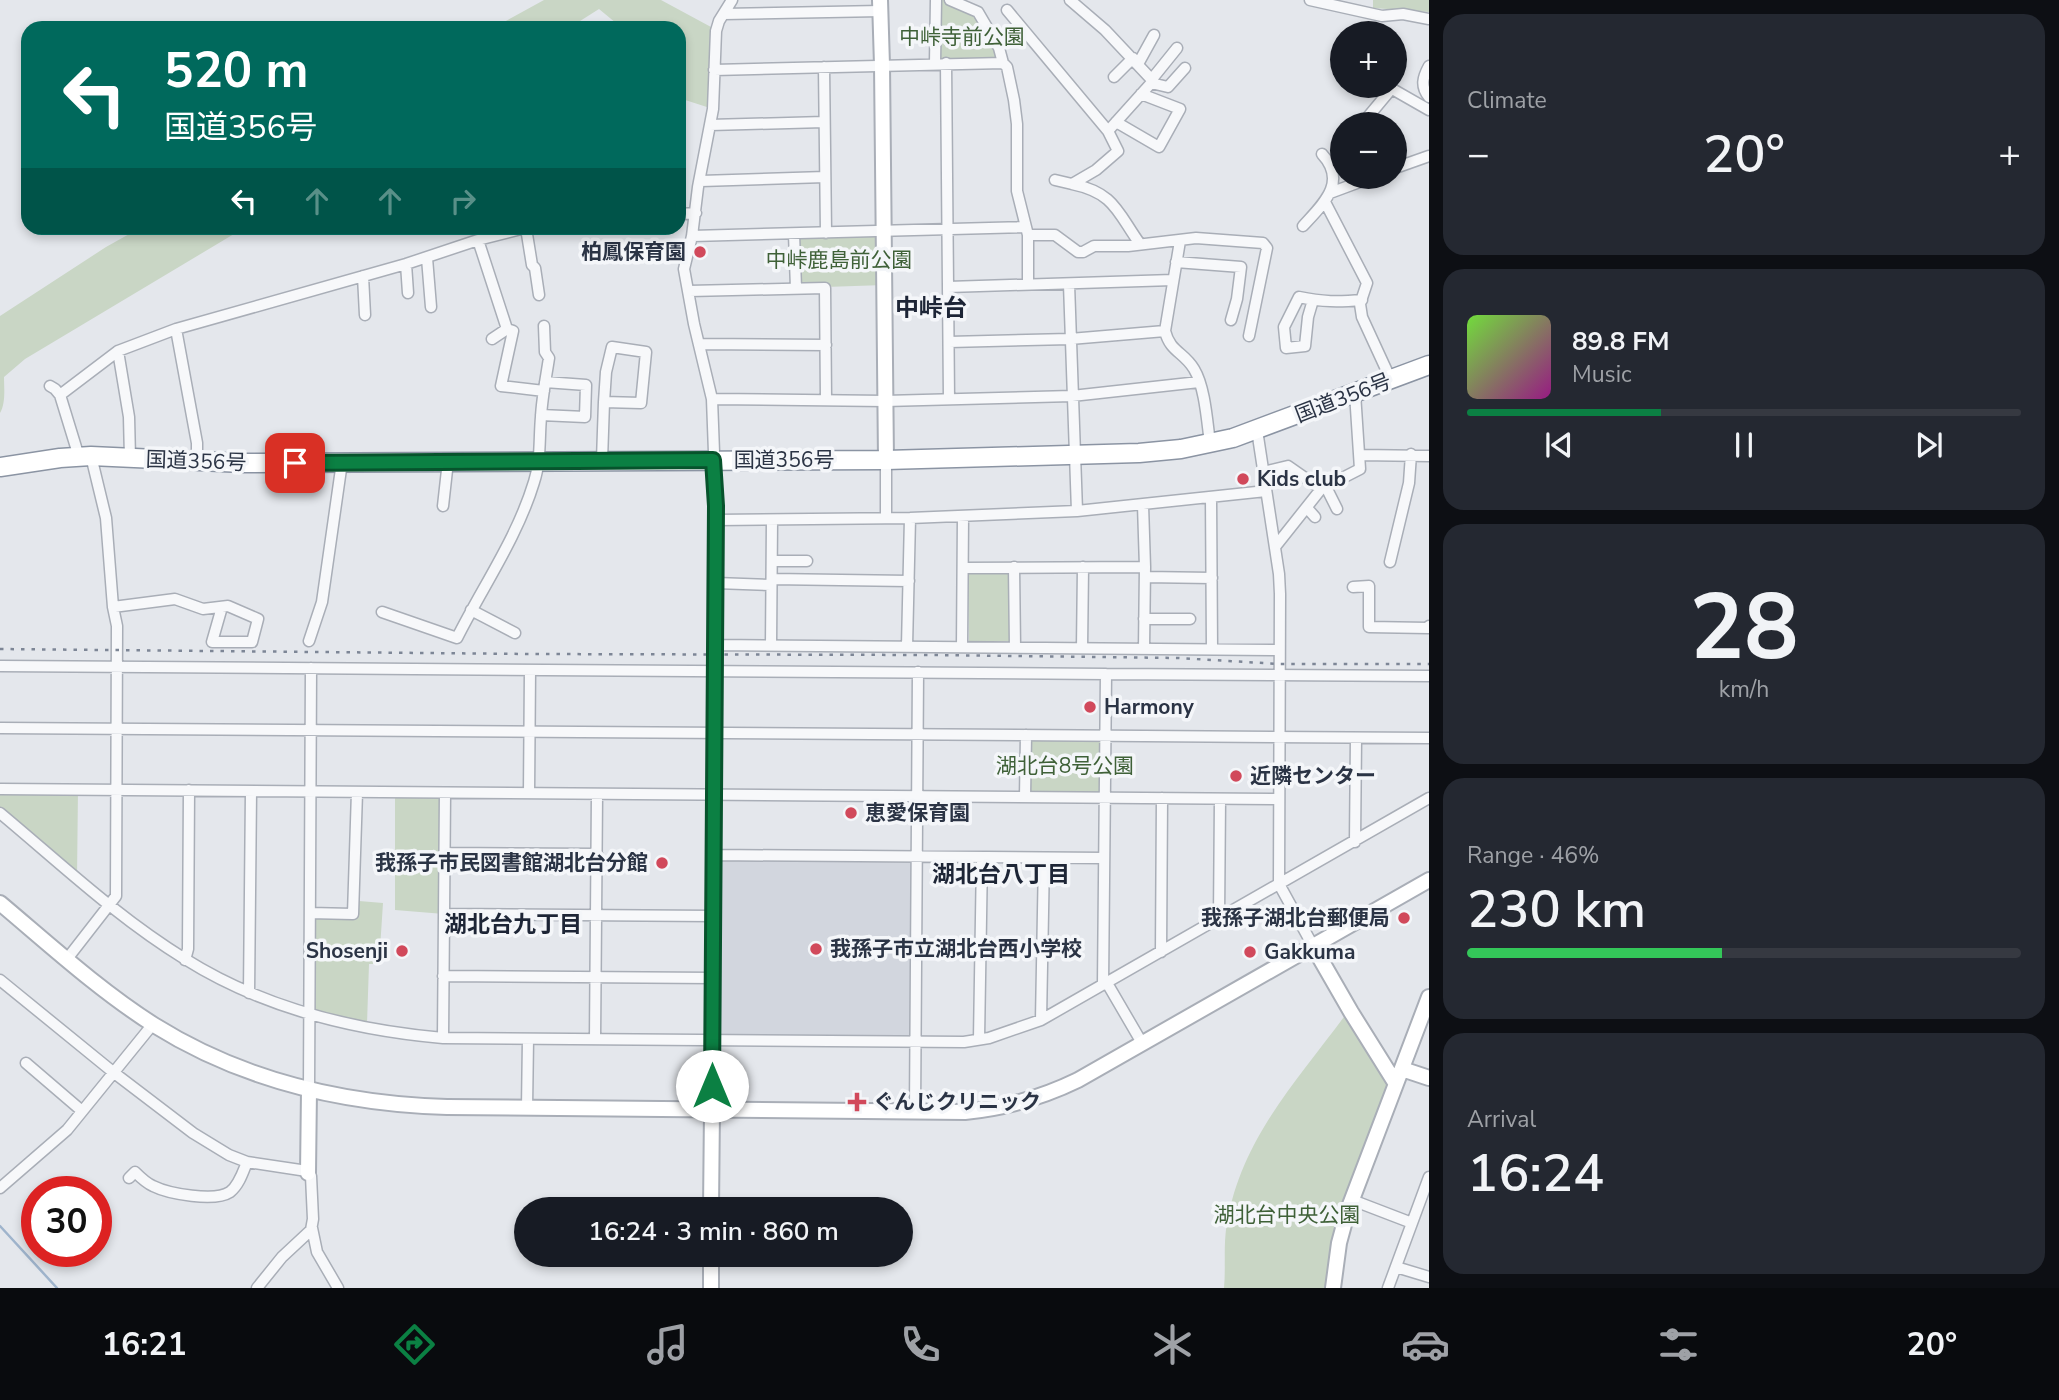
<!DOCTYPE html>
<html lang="en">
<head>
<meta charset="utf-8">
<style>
  :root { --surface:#171b24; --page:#242831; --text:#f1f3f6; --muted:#9ea1a6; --line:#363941; --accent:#0b8043 }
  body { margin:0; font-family:"Nunito Sans","Noto Sans JP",sans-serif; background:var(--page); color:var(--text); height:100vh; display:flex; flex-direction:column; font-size:26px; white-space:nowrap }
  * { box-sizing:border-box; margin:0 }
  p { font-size:23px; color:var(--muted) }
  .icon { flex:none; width:38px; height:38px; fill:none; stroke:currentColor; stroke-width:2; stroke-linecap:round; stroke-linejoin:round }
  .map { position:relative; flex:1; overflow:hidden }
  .details { display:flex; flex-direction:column; gap:14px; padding:14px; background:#0d0f14; width:630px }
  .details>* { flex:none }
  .top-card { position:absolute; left:21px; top:21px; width:665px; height:214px; border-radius:21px; box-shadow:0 4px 10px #0003; background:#00695c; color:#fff; overflow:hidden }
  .buttons { position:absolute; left:1330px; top:21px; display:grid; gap:14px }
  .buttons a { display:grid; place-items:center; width:77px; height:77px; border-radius:50%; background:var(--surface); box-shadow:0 4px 10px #0003; font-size:35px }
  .speed { position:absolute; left:21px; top:1176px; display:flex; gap:14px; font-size:35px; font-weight:700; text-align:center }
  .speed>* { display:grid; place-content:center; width:91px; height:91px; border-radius:50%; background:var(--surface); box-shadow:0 4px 10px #0003; line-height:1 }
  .speed .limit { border:10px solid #d22; background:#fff; color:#111 }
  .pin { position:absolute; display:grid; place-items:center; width:60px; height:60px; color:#fff; margin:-30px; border-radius:14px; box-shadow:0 4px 10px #0006 }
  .me { position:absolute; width:77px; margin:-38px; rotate:0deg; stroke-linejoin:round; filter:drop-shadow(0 0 5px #0008) }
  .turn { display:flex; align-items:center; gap:24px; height:147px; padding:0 28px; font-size:32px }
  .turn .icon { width:91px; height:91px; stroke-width:2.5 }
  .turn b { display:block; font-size:49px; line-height:60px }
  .lanes { display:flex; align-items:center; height:66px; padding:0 28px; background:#0003; justify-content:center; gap:35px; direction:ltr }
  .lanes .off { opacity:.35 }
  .big { font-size:52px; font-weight:600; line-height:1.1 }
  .details .card { flex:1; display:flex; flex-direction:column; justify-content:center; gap:10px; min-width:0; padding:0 24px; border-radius:21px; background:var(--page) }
  .details .dial { align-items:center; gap:0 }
  .dial b { font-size:91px; line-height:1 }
  .song { display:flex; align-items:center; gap:21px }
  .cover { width:84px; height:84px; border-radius:10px; background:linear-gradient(135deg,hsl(100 70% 55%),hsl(310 70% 35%)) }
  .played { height:7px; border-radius:4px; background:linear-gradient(90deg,var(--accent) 35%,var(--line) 35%) }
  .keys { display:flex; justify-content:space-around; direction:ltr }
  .heat { display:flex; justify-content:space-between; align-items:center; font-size:38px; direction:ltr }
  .charge { height:10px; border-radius:5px; background:linear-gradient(90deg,#34c759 46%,var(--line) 0) }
  .trip { position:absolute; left:514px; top:1197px; width:399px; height:70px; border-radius:35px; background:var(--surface); box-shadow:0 4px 10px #0003; font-weight:600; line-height:70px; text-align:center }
  .dock { display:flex; height:112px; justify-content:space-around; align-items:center; background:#090b0e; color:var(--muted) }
  .dock .icon { width:49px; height:49px }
  .dock .selected { color:var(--accent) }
  .dock b { font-size:32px; color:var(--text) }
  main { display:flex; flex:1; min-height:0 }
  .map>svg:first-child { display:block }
</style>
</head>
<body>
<main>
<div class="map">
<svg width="1429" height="1288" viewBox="0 0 1429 1288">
  <rect width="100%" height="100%" fill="#e4e7ec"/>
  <!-- built -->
  <path fill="#d2d6de" d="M 720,860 L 913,861 L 912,1038 L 717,1036 Z"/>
  <!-- green -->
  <path fill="#c9d6c5" d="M 544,0 L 661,0 L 711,27 L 713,44 L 710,108 L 682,99 L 679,88 L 679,28 L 622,28 L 599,9 L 569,28 L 493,28 Z
    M 936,0 L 950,0 L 978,12 L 1003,63 L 935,63 Z
    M 1373,0 L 1429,0 L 1429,12 L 1373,8 Z
    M 140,228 L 244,228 L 25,359 L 4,377 C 4,388 6,403 0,413 L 0,316 L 106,247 Z
    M 883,231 L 884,285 L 796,288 L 794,234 Z
    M 1011,571 L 1012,641 L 969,641 L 968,572 Z
    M 1026,735 L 1105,735 L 1105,797 L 1025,797 Z
    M 78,789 L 77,878 L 0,813 L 0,790 Z
    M 395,792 L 445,793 L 444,914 L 395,910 Z
    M 359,901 L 383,903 L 379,964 L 369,964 L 367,1024 L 315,1012 L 316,917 L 358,917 Z
    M 1349,1010 L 1396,1084 L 1348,1210 L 1333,1288 L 1224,1288 C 1226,1267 1223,1245 1227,1223 C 1242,1136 1299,1079 1349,1010 Z"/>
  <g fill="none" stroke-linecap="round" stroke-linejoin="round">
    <!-- stream -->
    <path stroke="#9fb4cc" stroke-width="2.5" d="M 0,1226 L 57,1288"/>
    <!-- street casing -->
    <g stroke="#a9aeb7" stroke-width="13">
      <path id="street" d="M 732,0 L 719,21 L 716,31 L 713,109 L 698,187 L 692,236 L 684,269 L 694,324 L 712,399 L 716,506 L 716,645 L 1279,650
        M 950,0 L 978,12 L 999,48 L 1003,63
        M 1310,0 L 1382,16 L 1403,14 L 1429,19
        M 1007,10 L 1108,131
        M 724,14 L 881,11
        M 935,63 L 936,0
        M 946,63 L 949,399
        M 1138,64 L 1154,35
        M 1429,66 C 1423,77 1420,86 1429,97
        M 824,67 L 826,233
        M 714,70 L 1003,63 L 1007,67 L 1014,100 L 1017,124 L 1017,191 L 1028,235 L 1028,285
        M 1114,77 L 1133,58
        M 1152,79 L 1177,48
        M 1151,83 L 1168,87 L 1185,68
        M 1387,86 L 1429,110
        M 1116,122 L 1159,147 L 1180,109 L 1141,94
        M 1362,124 L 1392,88
        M 710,125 L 824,122
        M 1395,168 L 1429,156
        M 1055,180 L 1072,184 L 1096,170 L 1118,151 L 1108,131 L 1153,81 L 1105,30 L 1070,0
        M 701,181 L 825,177
        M 1072,184 C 1115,193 1117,212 1140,244
        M 1330,193 L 1373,177
        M 1325,202 L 1367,283 L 1360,304 L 1362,317 L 1391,380
        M 679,214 L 696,213
        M 1303,226 C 1323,204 1348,182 1322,154
        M 526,228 L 532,265 L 535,268 L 539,295
        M 794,234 L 796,288
        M 1028,235 L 1055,235 L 1078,252 L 1083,252 L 1094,246 L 1128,246 L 1196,238 L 1263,243 L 1267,248 L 1249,336
        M 692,236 L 1026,227
        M 478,240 L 507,329 L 513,331 L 501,386 L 544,391
        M 1180,241 L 1165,331 C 1170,352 1184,352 1194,369 C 1205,387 1207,421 1210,443
        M 427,258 L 431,307
        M 1176,262 L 1241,267 L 1237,299 L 1231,320
        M 406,264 L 408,293
        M 363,276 L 365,315
        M 1069,284 L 1077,511
        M 948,287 L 1173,280
        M 689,291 L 825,288 L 826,400
        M 1313,300 L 1308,317 L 1305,346 L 1286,348 L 1284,327 L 1299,297 C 1323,302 1338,302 1362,300
        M 176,329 L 197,443 L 197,462
        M 492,339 L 507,329
        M 949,342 L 1070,339 L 1165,331
        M 700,344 L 826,345
        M 50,386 L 55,389 L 60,395 L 79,457
        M 60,395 L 118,351
        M 712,399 L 885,401 L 1072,396 L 1199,382
        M 541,415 L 585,417 L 586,385 L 545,382
        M 1257,430 L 1279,574 L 1280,594 L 1279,884 L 1313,946
        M 1360,455 L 1429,456
        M 130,458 L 129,417 L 118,351 L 176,329 L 406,264 L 478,240 L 525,228
        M 602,460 L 604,402 L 641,403 L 646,352 L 612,347 L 606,372 L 604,402
        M 886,460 L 886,518
        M 1263,472 L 1288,466 L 1321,489
        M 1326,487 L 1337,509
        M 1211,497 L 1212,649
        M 1143,505 L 1145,567 L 1144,649
        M 443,506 L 448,461
        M 1307,508 L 1315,517
        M 716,520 L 910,518 L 1077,511 L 1266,491
        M 1275,547 L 1321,489 L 1360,469 L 1355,393
        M 772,561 L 807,561
        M 1390,562 L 1409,483 L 1411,454
        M 1014,567 L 1015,647
        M 964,568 L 1145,567
        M 1145,577 L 1212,578
        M 772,579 L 909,581
        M 716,583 L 771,585
        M 1353,587 L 1369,586 L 1369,627 L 1428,628 L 1429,626
        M 113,607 L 175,599 L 203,609 L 228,606 L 258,619 L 252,642 L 212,642 L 222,607
        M 471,610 L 515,633
        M 382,612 L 457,638 C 483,586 517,538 534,482 C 541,461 539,439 541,417 C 542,397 546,378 549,358 L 545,352 L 544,326
        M 1144,619 L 1190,619
        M 309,641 L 322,602 L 342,462
        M 771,645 L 772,520
        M 907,646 L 910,518
        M 962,647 L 963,516
        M 1082,648 L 1083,567
        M 0,666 L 1106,674
        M 0,728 L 1429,738
        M 0,789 L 1279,799
        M 529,793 L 530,670
        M 1025,797 L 1026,735
        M 0,813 C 60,863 118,918 185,959 C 263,1008 352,1030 443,1038 L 964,1042 L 989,1038 L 1041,1020 L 1429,798
        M 1355,842 L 1356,738
        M 444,853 L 597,854
        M 714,855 L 1104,858
        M 310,913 L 353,914 L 357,792
        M 444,914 L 713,916
        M 1219,918 L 1220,799
        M 1161,952 L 1162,798
        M 67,959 L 116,896 L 117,626 L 113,607 L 106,518 L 91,456
        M 185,960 L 188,949 L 189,790
        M 443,976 L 713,978
        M 0,980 L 113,1072 L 193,1133 L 229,1155 L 247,1162 L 307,1171
        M 1107,983 L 1142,1043
        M 1103,985 L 1106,674 L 1429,676
        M 249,993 L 251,791
        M 1041,1020 L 1044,858
        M 443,1038 L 445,793
        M 595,1039 L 597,794
        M 979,1039 L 982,857
        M 26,1063 L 82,1111
        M 309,1090 L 311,668
        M 527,1108 L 528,1039
        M 712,1109 L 716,645
        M 915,1111 L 918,672
        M 129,1178 L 135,1172 C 141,1178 146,1183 153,1186 C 169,1194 215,1202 230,1192 C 239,1185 243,1172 247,1162
        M 0,1188 L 67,1130 L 153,1024
        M 1352,1200 L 1412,1223
        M 312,1228 L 317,1252 L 338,1288
        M 1396,1267 L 1429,1277
        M 257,1288 L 282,1257 L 311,1230 L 313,1219 L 311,1176 L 308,1173
        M 1388,1288 L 1429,1177"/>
    </g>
    <!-- secondary casing -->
    <g stroke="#a9aeb7" stroke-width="18">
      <path id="secondary" d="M 880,0 L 882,65 L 886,460
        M 0,903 C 50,945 99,990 154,1025 C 242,1080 344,1104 447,1107 L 965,1112 C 1006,1108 1041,1098 1078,1080 L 1429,880
        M 1313,946 L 1351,1012 L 1396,1084
        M 1402,1069 L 1429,1078
        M 308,1173 L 309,1090
        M 711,1209 L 712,1109
        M 711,1288 L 711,1255
        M 1333,1288 L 1339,1243 L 1348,1210 L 1429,997"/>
    </g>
    <!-- highway casing -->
    <g stroke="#8b94a3" stroke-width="21">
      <path id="highway" d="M 0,467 L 60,458 L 91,456 L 243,463 L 886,460 L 1139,453 L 1181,449 L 1233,438 L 1429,365"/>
    </g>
    <!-- street -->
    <use href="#street" stroke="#f7f8fa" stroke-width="10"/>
    <!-- secondary -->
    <use href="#secondary" stroke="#fff" stroke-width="14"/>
    <!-- highway -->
    <use href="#highway" stroke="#fff" stroke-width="18"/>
    <!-- rail -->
    <path stroke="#7d8696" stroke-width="2.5" stroke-dasharray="3.5 7" stroke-linecap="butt" d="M 0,649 L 529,654 L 934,655 L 1178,658 L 1279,664 L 1429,664"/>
  </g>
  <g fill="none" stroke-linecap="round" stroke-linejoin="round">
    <!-- route casing -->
    <g stroke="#07532c" stroke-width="18">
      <path id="route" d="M 295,463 L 713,460 L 716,506 L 712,1086"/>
    </g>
    <!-- route -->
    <use href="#route" stroke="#0b8043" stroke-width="12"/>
  </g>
  <!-- markers -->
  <g fill="#d1495b" stroke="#f4f6f9" stroke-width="2.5">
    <circle cx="700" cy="252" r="7"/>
    <circle cx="1243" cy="479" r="7"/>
    <circle cx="1090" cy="707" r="7"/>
    <circle cx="1236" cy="776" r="7"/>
    <circle cx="851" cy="813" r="7"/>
    <circle cx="662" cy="863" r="7"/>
    <circle cx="1404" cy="918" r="7"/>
    <circle cx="816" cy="949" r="7"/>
    <circle cx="402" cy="951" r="7"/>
    <circle cx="1250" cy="952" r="7"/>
    <path d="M853.5 1091.5h7v7h7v7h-7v7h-7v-7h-7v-7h7z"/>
  </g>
  <g text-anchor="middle" stroke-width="7" stroke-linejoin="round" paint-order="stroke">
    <!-- park labels -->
    <g font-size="21" fill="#3f6138" stroke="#f4f6f9">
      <text x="962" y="44">中峠寺前公園</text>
      <text x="839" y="267">中峠鹿島前公園</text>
      <text x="1065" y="773">湖北台8号公園</text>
      <text x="1287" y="1222">湖北台中央公園</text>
    </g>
    <!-- poi labels -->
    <g font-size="21" font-weight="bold" fill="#2b3445" stroke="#f4f6f9" text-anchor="start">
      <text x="686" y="259" text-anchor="end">柏鳳保育園</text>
      <text x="1257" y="486">Kids club</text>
      <text x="1104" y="714">Harmony</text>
      <text x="1250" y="783">近隣センター</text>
      <text x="865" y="820">恵愛保育園</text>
      <text x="648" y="870" text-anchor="end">我孫子市民図書館湖北台分館</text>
      <text x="1390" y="925" text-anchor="end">我孫子湖北台郵便局</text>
      <text x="830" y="956">我孫子市立湖北台西小学校</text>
      <text x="388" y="958" text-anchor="end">Shosenji</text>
      <text x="1264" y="959">Gakkuma</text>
      <text x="873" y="1109">ぐんじクリニック</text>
    </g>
    <!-- street labels -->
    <g font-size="21" fill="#2b3445" stroke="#f4f6f9">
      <text transform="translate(1343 398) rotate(-21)" y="7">国道356号</text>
      <text x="784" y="467">国道356号</text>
      <text transform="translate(196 461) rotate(2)" y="7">国道356号</text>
    </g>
    <!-- neighbourhood labels -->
    <g font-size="23" font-weight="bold" fill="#1d2536" stroke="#f4f6f9">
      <text x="1001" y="882">湖北台八丁目</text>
      <text x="513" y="932">湖北台九丁目</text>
    </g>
    <!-- quarter labels -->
    <g font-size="24" font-weight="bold" fill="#1d2536" stroke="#f4f6f9">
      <text x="931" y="316">中峠台</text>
    </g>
  </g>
</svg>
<div class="buttons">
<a>+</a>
<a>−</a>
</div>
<div class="speed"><div class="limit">30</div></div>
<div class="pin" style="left:295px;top:463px;background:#d93025"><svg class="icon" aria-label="arrive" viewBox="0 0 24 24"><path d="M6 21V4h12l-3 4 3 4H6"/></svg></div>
<svg class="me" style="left:712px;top:1086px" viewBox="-20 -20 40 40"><circle r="19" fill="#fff"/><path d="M0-13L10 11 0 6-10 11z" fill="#0b8043"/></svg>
<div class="trip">16:24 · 3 min · 860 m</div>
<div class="top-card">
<div class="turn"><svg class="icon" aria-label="left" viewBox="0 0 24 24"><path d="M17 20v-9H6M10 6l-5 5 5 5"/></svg><div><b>520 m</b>国道356号</div></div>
<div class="lanes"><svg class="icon" aria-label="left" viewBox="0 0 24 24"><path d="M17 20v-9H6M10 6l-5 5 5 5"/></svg><svg class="icon off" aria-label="ahead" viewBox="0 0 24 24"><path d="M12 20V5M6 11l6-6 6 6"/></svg><svg class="icon off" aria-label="ahead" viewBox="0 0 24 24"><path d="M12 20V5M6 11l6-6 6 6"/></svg><svg class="icon off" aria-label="right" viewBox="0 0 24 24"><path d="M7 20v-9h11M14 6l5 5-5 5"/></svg></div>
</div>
</div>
<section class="details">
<div class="card"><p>Climate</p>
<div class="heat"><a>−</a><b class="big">20°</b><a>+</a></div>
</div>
<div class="card">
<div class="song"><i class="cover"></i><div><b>89.8 FM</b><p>Music</p></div></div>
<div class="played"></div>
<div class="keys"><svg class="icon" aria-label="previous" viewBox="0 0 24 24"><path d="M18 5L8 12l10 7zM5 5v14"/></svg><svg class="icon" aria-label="pause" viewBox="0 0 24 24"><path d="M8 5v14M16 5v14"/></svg><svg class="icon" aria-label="next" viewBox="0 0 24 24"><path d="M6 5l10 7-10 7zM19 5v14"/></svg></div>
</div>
<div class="card dial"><b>28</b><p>km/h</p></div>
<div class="card"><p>Range · 46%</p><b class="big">230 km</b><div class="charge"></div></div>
<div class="card"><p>Arrival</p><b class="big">16:24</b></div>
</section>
</main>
<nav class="dock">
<b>16:21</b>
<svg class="icon selected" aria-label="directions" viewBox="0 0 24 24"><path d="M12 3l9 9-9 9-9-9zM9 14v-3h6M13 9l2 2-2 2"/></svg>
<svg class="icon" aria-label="music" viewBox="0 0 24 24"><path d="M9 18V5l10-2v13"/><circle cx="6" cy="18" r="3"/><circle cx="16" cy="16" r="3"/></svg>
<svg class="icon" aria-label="phone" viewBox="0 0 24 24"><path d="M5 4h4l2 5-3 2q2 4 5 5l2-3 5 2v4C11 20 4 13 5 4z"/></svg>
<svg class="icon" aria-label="climate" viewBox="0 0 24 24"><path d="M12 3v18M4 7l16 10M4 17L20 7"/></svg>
<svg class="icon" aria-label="car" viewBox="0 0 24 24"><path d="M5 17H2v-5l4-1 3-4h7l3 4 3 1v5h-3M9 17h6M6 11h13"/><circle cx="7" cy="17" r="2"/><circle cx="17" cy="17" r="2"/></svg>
<svg class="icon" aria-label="filters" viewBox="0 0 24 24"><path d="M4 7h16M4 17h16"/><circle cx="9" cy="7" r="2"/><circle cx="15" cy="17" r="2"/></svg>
<b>20°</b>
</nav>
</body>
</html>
